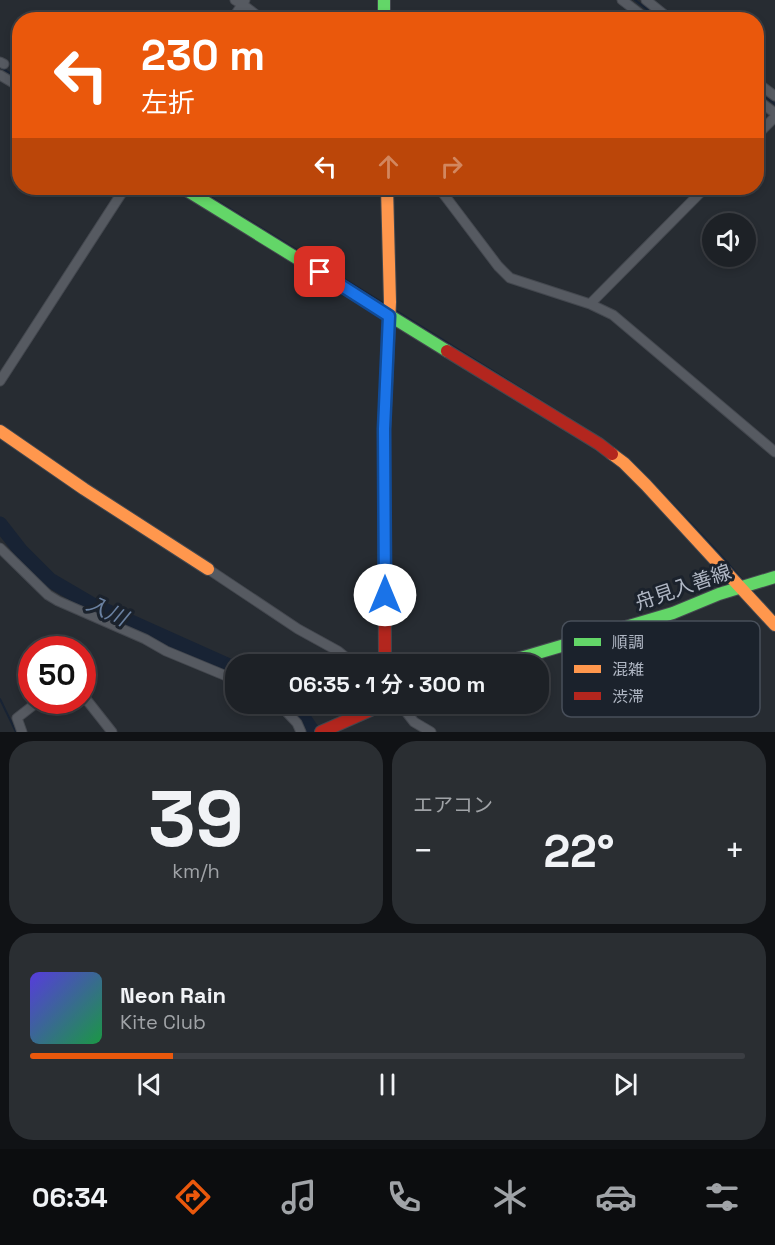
<!DOCTYPE html>
<html lang="ja">
<head>
<meta charset="utf-8">
<style>
  :root { --surface:#1d2126; --page:#2a2e32; --text:#f1f3f6; --muted:#a0a3a7; --line:#3b3e43; --accent:#ea580c }
  body { margin:0; font-family:"Space Grotesk","Noto Sans JP",sans-serif; background:var(--page); color:var(--text); height:100vh; display:flex; flex-direction:column; font-size:22px; white-space:nowrap }
  * { box-sizing:border-box; margin:0 }
  p { font-size:20px; color:var(--muted) }
  .icon { flex:none; width:33px; height:33px; fill:none; stroke:currentColor; stroke-width:2; stroke-linecap:round; stroke-linejoin:round }
  .map { position:relative; height:732px; overflow:hidden }
  .sheet { display:flex; flex-direction:column; gap:9px; padding:9px; background:#101215; flex:1 }
  .sheet>* { flex:none }
  .hud { position:absolute; left:12px; top:12px; width:752px; height:183px; border-radius:24px; box-shadow:0 3px 9px #0003,0 0 0 2px var(--line); background:#ea580c; color:#fff; overflow:hidden }
  .buttons { position:absolute; left:702px; top:213px; display:grid; gap:12px }
  .buttons a { display:grid; place-items:center; width:54px; height:54px; border-radius:50%; background:var(--surface); box-shadow:0 3px 9px #0003,0 0 0 2px var(--line); font-size:30px }
  .speed { position:absolute; left:18px; top:636px; display:flex; gap:12px; font-size:30px; font-weight:700; text-align:center }
  .speed>* { display:grid; place-content:center; width:78px; height:78px; border-radius:50%; background:var(--surface); box-shadow:0 3px 9px #0003,0 0 0 2px var(--line); line-height:1 }
  .speed .limit { border:9px solid #d22; background:#fff; color:#111 }
  .pin { position:absolute; display:grid; place-items:center; width:51px; height:51px; color:#fff; margin:-26px; border-radius:12px; box-shadow:0 3px 9px #0006 }
  .me { position:absolute; width:66px; margin:-33px; rotate:0deg; stroke-linejoin:round; filter:drop-shadow(0 0 4px #0008) }
  .turn { display:flex; align-items:center; gap:21px; height:126px; padding:0 30px; font-size:27px }
  .turn .icon { width:78px; height:78px; stroke-width:2.5 }
  .turn b { display:block; font-size:42px; line-height:51px }
  .lanes { display:flex; align-items:center; height:57px; padding:0 30px; background:#0003; justify-content:center; gap:30px; direction:ltr }
  .lanes .off { opacity:.35 }
  .big { font-size:45px; font-weight:600; line-height:1.1 }
  .sheet .widget { flex:1; display:flex; flex-direction:column; justify-content:center; gap:9px; min-width:0; padding:0 21px; border-radius:24px; background:var(--page) }
  .sheet .dial { align-items:center; gap:0 }
  .dial b { font-size:78px; line-height:1 }
  .song { display:flex; align-items:center; gap:18px }
  .cover { width:72px; height:72px; border-radius:9px; background:linear-gradient(135deg,hsl(250 70% 55%),hsl(140 70% 35%)) }
  .played { height:6px; border-radius:3px; background:linear-gradient(90deg,var(--accent) 20%,var(--line) 20%) }
  .keys { display:flex; justify-content:space-around; direction:ltr }
  .heat { display:flex; justify-content:space-between; align-items:center; font-size:33px; direction:ltr }
  .sheet .tiles { flex:1; display:grid; gap:9px; grid-template-columns:1fr 1fr }
  .widget:last-child { grid-column:span 2 }
  .trip { position:absolute; left:225px; top:654px; width:324px; height:60px; border-radius:24px; background:var(--surface); box-shadow:0 3px 9px #0003,0 0 0 2px var(--line); font-weight:600; line-height:60px; text-align:center }
  .dock { display:flex; height:96px; justify-content:space-around; align-items:center; background:#0c0d0f; color:var(--muted) }
  .dock .icon { width:42px; height:42px }
  .dock .current { color:var(--accent) }
  .dock b { font-size:27px; color:var(--text) }
  .map>svg:first-child { display:block }
</style>
</head>
<body>
<div class="map">
<svg width="775" height="732" viewBox="0 0 775 732">
  <rect width="100%" height="100%" fill="#272c32"/>
  <g fill="none" stroke-linecap="round" stroke-linejoin="round">
    <!-- stream -->
    <path stroke="#182334" stroke-width="2" d="M 635,0 L 661,20
      M 0,67 L 20,79
      M 756,90 L 775,104
      M 196,188 L 385,304
      M 395,310 L 589,431
      M 608,444 L 625,457
      M 630,460 L 642,472 L 717,551 L 745,583
      M 751,589 L 761,601
      M 0,699 L 16,732"/>
    <!-- river -->
    <path stroke="#182334" stroke-width="15" d="M 0,524 L 21,551 L 50,580 L 91,604 L 236,669
      M 294,704 L 313,732"/>
    <!-- street casing -->
    <g stroke="#44484f" stroke-width="11">
      <path id="street" d="M 235,0 L 242,4 L 263,20
        M 622,0 L 648,20
        M 646,0 L 671,20
        M 232,20 L 245,0
        M 0,62 L 4,64
        M 0,75 L 20,87
        M 756,82 L 775,96
        M 756,99 L 775,113
        M 756,136 L 775,117
        M 439,188 L 498,266 L 510,278 L 590,304 L 613,315 L 775,452
        M 590,304 L 705,188
        M 0,381 L 125,188
        M 0,548 L 48,595 L 58,601 L 145,639 L 166,651 L 236,680
        M 208,569 L 298,629 L 338,651 L 354,664
        M 82,694 L 112,732
        M 279,704 L 297,723 L 301,732
        M 400,704 L 414,722 L 431,732
        M 22,732 L 17,718 L 40,700"/>
    </g>
    <!-- fast casing -->
    <g stroke="#44484f" stroke-width="14">
      <path id="fast" d="M 384,0 L 384,20
        M 183,188 L 447,351
        M 500,664 L 673,613 L 719,594 L 775,577"/>
    </g>
    <!-- slow casing -->
    <g stroke="#44484f" stroke-width="14">
      <path id="slow" d="M 0,431 L 84,489 L 208,569
        M 612,454 L 624,463 L 646,485 L 775,625
        M 384,472 L 384,429 L 390,302 L 387,188"/>
    </g>
    <!-- jam casing -->
    <g stroke="#44484f" stroke-width="14">
      <path id="jam" d="M 447,351 L 599,444 L 612,454
        M 384,472 L 385,664
        M 321,732 L 384,704"/>
    </g>
    <!-- street -->
    <use href="#street" stroke="#565a61" stroke-width="9"/>
    <!-- fast -->
    <use href="#fast" stroke="#63d668" stroke-width="12"/>
    <!-- slow -->
    <use href="#slow" stroke="#ff974d" stroke-width="12"/>
    <!-- jam -->
    <use href="#jam" stroke="#b3261e" stroke-width="12"/>
  </g>
  <g fill="none" stroke-linecap="round" stroke-linejoin="round">
    <!-- route casing -->
    <g stroke="#114b97" stroke-width="15">
      <path id="route" d="M 320,272 L 389,316 L 384,429 L 385,595"/>
    </g>
    <!-- route -->
    <use href="#route" stroke="#1a73e8" stroke-width="10"/>
  </g>
  <g text-anchor="middle" stroke-width="6" stroke-linejoin="round" paint-order="stroke">
    <!-- street labels -->
    <g font-size="20" fill="#b0b7c4" stroke="#1b222c">
      <text transform="translate(683 587) rotate(-19)" y="7">舟見入善線</text>
    </g>
    <!-- water labels -->
    <g font-size="21" font-style="italic" fill="#6a81a1" stroke="#1b222c">
      <text transform="translate(107 611) rotate(25)" y="7">入川</text>
    </g>
  </g>
  <!-- legend -->
  <rect x="562" y="621" width="198" height="96" rx="9" fill="#1b222c" stroke="#484f5a" stroke-width="1.5"/>
  <rect x="574" y="638" width="27" height="8" fill="#63d668"/>
  <rect x="574" y="665" width="27" height="8" fill="#ff974d"/>
  <rect x="574" y="692" width="27" height="8" fill="#b3261e"/>
  <g font-size="16" fill="#b0b7c4">
    <text x="612" y="648">順調</text>
    <text x="612" y="675">混雑</text>
    <text x="612" y="702">渋滞</text>
  </g>
</svg>
<div class="buttons">
<a><svg class="icon" aria-label="sound" viewBox="0 0 24 24"><path d="M4 9h4l5-4v14l-5-4H4zM17 9q2 3 0 6"/></svg></a>
</div>
<div class="speed"><div class="limit">50</div></div>
<div class="pin" style="left:320px;top:272px;background:#d93025"><svg class="icon" aria-label="arrive" viewBox="0 0 24 24"><path d="M6 21V4h12l-3 4 3 4H6"/></svg></div>
<svg class="me" style="left:385px;top:595px" viewBox="-20 -20 40 40"><circle r="19" fill="#fff"/><path d="M0-13L10 11 0 6-10 11z" fill="#1a73e8"/></svg>
<div class="trip">06:35 · 1 分 · 300 m</div>
<div class="hud">
<div class="turn"><svg class="icon" aria-label="left" viewBox="0 0 24 24"><path d="M17 20v-9H6M10 6l-5 5 5 5"/></svg><div><b>230 m</b>左折</div></div>
<div class="lanes"><svg class="icon" aria-label="left" viewBox="0 0 24 24"><path d="M17 20v-9H6M10 6l-5 5 5 5"/></svg><svg class="icon off" aria-label="ahead" viewBox="0 0 24 24"><path d="M12 20V5M6 11l6-6 6 6"/></svg><svg class="icon off" aria-label="right" viewBox="0 0 24 24"><path d="M7 20v-9h11M14 6l5 5-5 5"/></svg></div>
</div>
</div>
<section class="sheet">
<div class="tiles">
<div class="widget dial"><b>39</b><p>km/h</p></div>
<div class="widget"><p>エアコン</p>
<div class="heat"><a>−</a><b class="big">22°</b><a>+</a></div>
</div>
<div class="widget">
<div class="song"><i class="cover"></i><div><b>Neon Rain</b><p>Kite Club</p></div></div>
<div class="played"></div>
<div class="keys"><svg class="icon" aria-label="previous" viewBox="0 0 24 24"><path d="M18 5L8 12l10 7zM5 5v14"/></svg><svg class="icon" aria-label="pause" viewBox="0 0 24 24"><path d="M8 5v14M16 5v14"/></svg><svg class="icon" aria-label="next" viewBox="0 0 24 24"><path d="M6 5l10 7-10 7zM19 5v14"/></svg></div>
</div>
</div>
</section>
<nav class="dock">
<b>06:34</b>
<svg class="icon current" aria-label="directions" viewBox="0 0 24 24"><path d="M12 3l9 9-9 9-9-9zM9 14v-3h6M13 9l2 2-2 2"/></svg>
<svg class="icon" aria-label="music" viewBox="0 0 24 24"><path d="M9 18V5l10-2v13"/><circle cx="6" cy="18" r="3"/><circle cx="16" cy="16" r="3"/></svg>
<svg class="icon" aria-label="phone" viewBox="0 0 24 24"><path d="M5 4h4l2 5-3 2q2 4 5 5l2-3 5 2v4C11 20 4 13 5 4z"/></svg>
<svg class="icon" aria-label="climate" viewBox="0 0 24 24"><path d="M12 3v18M4 7l16 10M4 17L20 7"/></svg>
<svg class="icon" aria-label="car" viewBox="0 0 24 24"><path d="M5 17H2v-5l4-1 3-4h7l3 4 3 1v5h-3M9 17h6M6 11h13"/><circle cx="7" cy="17" r="2"/><circle cx="17" cy="17" r="2"/></svg>
<svg class="icon" aria-label="filters" viewBox="0 0 24 24"><path d="M4 7h16M4 17h16"/><circle cx="9" cy="7" r="2"/><circle cx="15" cy="17" r="2"/></svg>
</nav>
</body>
</html>
